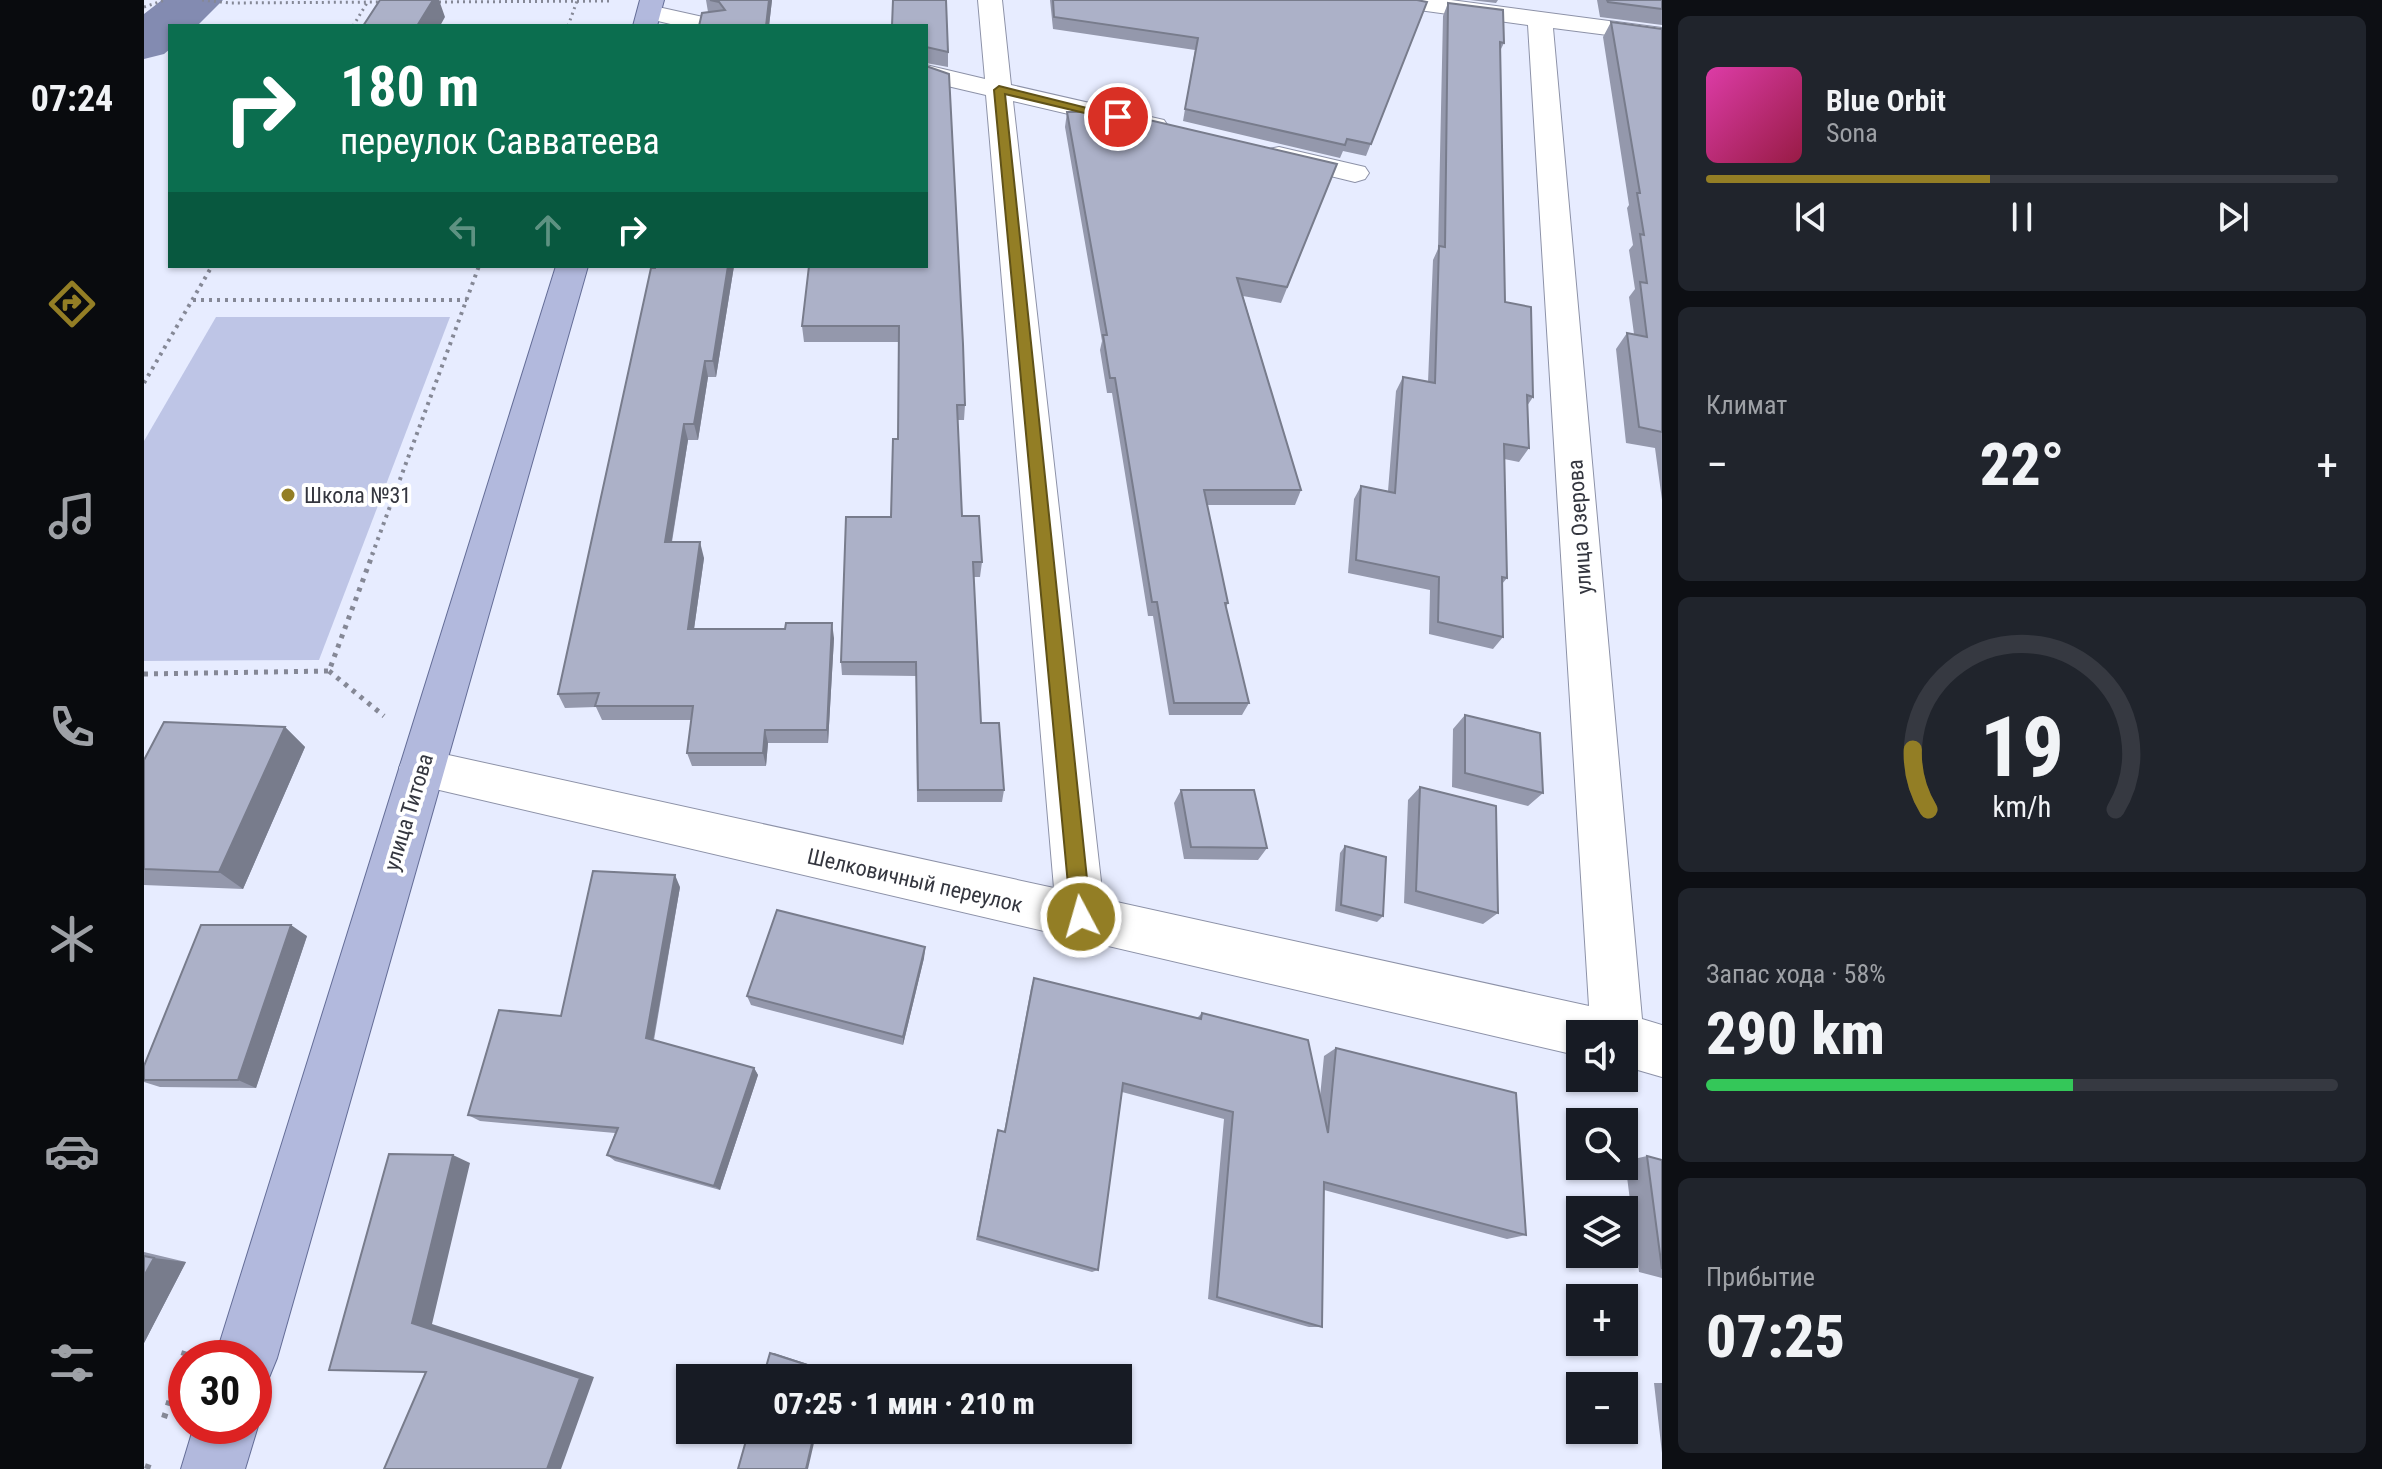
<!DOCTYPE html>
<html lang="ru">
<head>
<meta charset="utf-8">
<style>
  :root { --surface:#171b24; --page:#20242c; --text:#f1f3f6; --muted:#9ea1a6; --line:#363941; --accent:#937e25 }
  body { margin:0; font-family:"Roboto Condensed",sans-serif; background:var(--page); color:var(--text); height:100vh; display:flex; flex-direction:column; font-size:30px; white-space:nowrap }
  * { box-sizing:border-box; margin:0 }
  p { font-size:26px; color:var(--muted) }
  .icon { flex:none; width:44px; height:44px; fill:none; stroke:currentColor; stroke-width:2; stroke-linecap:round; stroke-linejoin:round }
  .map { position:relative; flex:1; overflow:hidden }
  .details { display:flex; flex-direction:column; gap:16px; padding:16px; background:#0d0f14; width:720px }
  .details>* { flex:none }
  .hud { position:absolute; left:24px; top:24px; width:760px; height:244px; border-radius:0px; box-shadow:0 2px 6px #0004; background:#0b6e4f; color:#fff; overflow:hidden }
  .controls { position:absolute; left:1422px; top:1020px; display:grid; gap:16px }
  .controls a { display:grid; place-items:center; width:72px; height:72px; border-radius:0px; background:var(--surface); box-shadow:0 2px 6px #0004; font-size:40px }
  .speed { position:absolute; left:24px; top:1340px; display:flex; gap:16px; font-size:40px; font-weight:700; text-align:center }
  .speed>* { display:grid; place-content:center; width:104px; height:104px; border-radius:50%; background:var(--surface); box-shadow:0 2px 6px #0004; line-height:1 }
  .speed .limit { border:12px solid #d22; background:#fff; color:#111 }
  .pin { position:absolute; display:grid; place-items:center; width:68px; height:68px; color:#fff; margin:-34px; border:4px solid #fff; border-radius:50%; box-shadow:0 2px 8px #0007 }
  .me { position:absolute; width:88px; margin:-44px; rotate:354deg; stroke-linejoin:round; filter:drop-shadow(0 0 6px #0008) }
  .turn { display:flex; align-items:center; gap:28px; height:168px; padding:0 40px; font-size:36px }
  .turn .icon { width:104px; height:104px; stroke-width:2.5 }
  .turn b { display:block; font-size:56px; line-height:68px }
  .lanes { display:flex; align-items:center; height:76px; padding:0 40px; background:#0003; justify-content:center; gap:40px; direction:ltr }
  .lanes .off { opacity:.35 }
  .big { font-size:60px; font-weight:800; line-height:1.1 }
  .details .tile { flex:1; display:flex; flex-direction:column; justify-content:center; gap:12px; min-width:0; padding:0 28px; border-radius:12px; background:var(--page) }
  .details .dial { align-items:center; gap:0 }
  .dial svg { height:208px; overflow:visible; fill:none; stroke:var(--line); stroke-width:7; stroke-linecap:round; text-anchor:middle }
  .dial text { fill:var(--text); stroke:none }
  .song { display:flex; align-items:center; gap:24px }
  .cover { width:96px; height:96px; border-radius:12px; background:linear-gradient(135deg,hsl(320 70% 55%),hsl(340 70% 35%)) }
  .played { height:8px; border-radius:4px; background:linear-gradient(90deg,var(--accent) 45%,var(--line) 45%) }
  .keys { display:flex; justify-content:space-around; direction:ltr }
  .heat { display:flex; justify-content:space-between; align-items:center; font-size:44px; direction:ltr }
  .charge { height:12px; border-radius:6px; background:linear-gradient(90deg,#34c759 58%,var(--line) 0) }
  .trip { position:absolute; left:532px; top:1364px; width:456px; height:80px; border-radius:0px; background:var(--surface); box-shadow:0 2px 6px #0004; font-weight:800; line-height:80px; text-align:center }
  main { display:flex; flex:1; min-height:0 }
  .dock { display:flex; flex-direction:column; width:144px; justify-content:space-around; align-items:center; background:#090b0e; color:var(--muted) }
  .dock .icon { width:56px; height:56px }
  .dock .on { color:var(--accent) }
  .dock b { font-size:36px; color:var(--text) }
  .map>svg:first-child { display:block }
</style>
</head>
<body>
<main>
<nav class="dock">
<b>07:24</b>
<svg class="icon on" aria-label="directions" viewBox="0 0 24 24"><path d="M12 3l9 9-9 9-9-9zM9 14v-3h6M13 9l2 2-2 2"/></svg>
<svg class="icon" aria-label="music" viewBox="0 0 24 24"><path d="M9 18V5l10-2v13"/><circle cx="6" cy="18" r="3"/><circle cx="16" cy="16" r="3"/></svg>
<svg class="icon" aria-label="phone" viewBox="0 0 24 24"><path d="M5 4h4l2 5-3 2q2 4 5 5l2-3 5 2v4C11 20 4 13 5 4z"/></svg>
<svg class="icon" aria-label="climate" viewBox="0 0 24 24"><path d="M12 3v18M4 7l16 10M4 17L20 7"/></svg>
<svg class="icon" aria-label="car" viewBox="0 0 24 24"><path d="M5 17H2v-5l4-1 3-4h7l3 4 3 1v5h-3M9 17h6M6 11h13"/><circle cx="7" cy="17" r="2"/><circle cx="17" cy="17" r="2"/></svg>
<svg class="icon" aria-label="filters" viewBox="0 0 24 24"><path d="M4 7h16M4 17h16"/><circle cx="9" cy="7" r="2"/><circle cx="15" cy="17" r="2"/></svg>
</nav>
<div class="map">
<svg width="1518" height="1469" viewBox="0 0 1518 1469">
  <rect width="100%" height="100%" fill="#e7ecff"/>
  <!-- green -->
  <path fill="#bec5e6" d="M 72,317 L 306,317 L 175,660 L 0,661 L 0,441 Z"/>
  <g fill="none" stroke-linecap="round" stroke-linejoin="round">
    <!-- river -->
    <path fill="#838bb1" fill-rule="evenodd" d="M 18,0 L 79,0 L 53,26 L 26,26 L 26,49 L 20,54 L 0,59 L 0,14 Z"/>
    <!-- minor casing -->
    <g stroke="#8d92a8" stroke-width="2">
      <path id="minor" d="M 834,0 L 858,0 L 867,85 L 1020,120 L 1024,126 L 1020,132 L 1010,134 L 869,101 L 959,899 L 1445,1006 L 1384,25 L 1253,7 L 1245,5 L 1241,0 L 1307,0 L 1518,28 L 1518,42 L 1409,28 L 1498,1019 L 1518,1025 L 1518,1077 L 1480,1066 L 1480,1034 L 1436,1034 L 1436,1056 L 261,782 L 255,768 L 261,754 L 277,749 L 910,888 L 842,95 L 782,81 L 782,65 L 841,79 Z
        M 505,5 L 577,21 L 580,26 L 535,26 L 497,17 L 493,12 L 497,7 Z
        M 1135,147 L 1221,167 L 1225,173 L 1221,179 L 1211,182 L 1125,161 L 1121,155 L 1125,149 Z"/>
    </g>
    <!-- major casing -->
    <g stroke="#646d97" stroke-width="2">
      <path id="major" d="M 496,0 L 520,0 L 513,26 L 489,26 Z
        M 412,266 L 444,266 L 133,1358 L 124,1380 L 110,1385 L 110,1358 L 71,1358 Z
        M 110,1417 L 114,1426 L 101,1469 L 37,1469 L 50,1426 L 110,1426 Z"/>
    </g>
    <!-- path-far3 -->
    <path stroke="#858896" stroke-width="3" stroke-dasharray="2 4" stroke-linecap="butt" d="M 58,0 L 86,3 L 239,2
      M 289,2 L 467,1
      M 0,7 L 21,0
      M 209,26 L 223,3
      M 424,26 L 433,1"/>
    <!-- path-far2 -->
    <path stroke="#858896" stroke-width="4" stroke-dasharray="3 5" stroke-linecap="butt" d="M 49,300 L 323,300
      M 0,383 L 68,266
      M 228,555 L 335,266"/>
    <!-- path-far1 -->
    <path stroke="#858896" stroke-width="5" stroke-dasharray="4 6" stroke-linecap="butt" d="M 185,671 L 240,716
      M 0,674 L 185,671 L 229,553"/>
    <!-- path -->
    <path stroke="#858896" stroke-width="6" stroke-dasharray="5 8" stroke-linecap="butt" d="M 20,1418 L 41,1351
      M 3,1469 L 7,1458"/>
    <!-- minor -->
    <use href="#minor" fill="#fff" fill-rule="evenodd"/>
    <!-- major -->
    <use href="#major" fill="#b2b9dd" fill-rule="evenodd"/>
  </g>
  <!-- wall -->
  <path fill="#9498ac" d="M 562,0 L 628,0 L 625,26 L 555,26 L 564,12 Z
    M 906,0 L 1273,0 L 1283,2 L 1222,156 L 1199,151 L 1196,158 L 1039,121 L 1051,50 L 909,29 Z
    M 1326,0 L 1354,0 L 1352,3 Z
    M 1453,0 L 1518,0 L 1518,25 L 1456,17 Z
    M 1304,3 L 1360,43 L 1356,51 L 1361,302 L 1389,397 L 1383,406 L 1385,448 L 1375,462 L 1360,459 L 1363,578 L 1358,584 L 1359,637 L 1349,649 L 1285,634 L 1286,590 L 1204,573 L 1210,499 L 1217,486 L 1244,491 L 1252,391 L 1259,377 L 1284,382 L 1289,260 L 1294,249 L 1299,16 Z
    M 1467,22 L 1518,29 L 1518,500 L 1511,448 L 1482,443 L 1472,349 L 1483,333 L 1490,334 L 1485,297 L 1491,289 L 1485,250 L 1489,245 L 1483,208 L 1485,205 L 1459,37 Z
    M 782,26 L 804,52 L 804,67 L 782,63 Z
    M 923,112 L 1193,164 L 1137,303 L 1099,296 L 1157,490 L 1151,505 L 1063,505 L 1084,603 L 1082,607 L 1105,703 L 1098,715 L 1025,715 L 1009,616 L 1004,616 L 968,393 L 963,393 L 956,350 L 958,341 L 921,127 Z
    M 511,266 L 590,266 L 572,377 L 564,377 L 554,440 L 544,440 L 528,542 L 560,558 L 550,629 L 690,638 L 684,743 L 624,743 L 622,766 L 548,766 L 543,753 L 547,720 L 458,720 L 452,707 L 421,708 L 414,694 Z
    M 782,266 L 821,405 L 820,420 L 813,420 L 818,516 L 838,562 L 836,577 L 829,577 L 837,723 L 860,790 L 858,802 L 773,802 L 772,676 L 698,675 L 697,662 L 747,517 L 754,439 L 754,342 L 660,342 L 658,326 Z
    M 1321,715 L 1399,793 L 1384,806 L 1308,787 L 1309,729 Z
    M 141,727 L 161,747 L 99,889 L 0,885 L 0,760 Z
    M 1276,787 L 1354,913 L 1339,924 L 1260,903 L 1264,800 Z
    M 1037,790 L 1123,848 L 1114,860 L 1040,859 L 1030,803 Z
    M 1201,846 L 1239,916 L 1233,922 L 1191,911 L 1196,853 Z
    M 536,887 L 510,1040 L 610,1068 L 614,1075 L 576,1190 L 471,1161 L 463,1155 L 471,1133 L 336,1121 L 324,1115 Z
    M 163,936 L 112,1088 L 16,1087 L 0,1082 L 0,1066 Z
    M 781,947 L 780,958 L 759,1045 L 607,1005 L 603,996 Z
    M 890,978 L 1053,1018 L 1058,1013 L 1176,1097 L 1180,1056 L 1192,1048 L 1382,1235 L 1363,1239 L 1180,1190 L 1178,1327 L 1165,1327 L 1064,1299 L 1080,1119 L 978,1092 L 954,1270 L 948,1272 L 832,1240 L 852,1137 L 854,1130 L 860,1132 L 887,988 Z
    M 1503,1156 L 1518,1160 L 1518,1278 L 1495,1272 L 1481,1161 Z
    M 0,1252 L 42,1262 L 0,1343 Z
    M 1510,1383 L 1518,1383 L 1518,1453 Z"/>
  <!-- shaded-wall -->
  <path fill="#787c8c" d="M 289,0 L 295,0 L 301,17 L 296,26 L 273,26 Z
    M 625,0 L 628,0 L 625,26 L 622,26 Z
    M 584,266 L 590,266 L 572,377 L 569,361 Z
    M 561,361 L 564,377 L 554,440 L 550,424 Z
    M 540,424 L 544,440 L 525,557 L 521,542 Z
    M 556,542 L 560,558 L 548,643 L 544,629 Z
    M 688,623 L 690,638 L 684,743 L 683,730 Z
    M 141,727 L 161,747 L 99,889 L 75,872 Z
    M 621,730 L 624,743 L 622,766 L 619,753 Z
    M 531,875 L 536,887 L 508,1047 L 502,1038 Z
    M 147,925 L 163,936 L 112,1088 L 94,1080 Z
    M 781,947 L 780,958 L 759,1045 L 759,1037 Z
    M 610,1068 L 614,1075 L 576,1190 L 570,1186 Z
    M 309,1155 L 326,1163 L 288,1324 L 450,1377 L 417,1469 L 403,1469 L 268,1323 Z
    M 10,1258 L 42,1262 L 0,1343 L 0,1276 Z
    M 626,1353 L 630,1353 L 688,1372 L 686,1378 Z
    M 671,1430 L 673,1430 L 664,1469 L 662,1469 Z"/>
  <!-- building -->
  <path fill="#acb1c8" stroke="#787c8c" stroke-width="2" d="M 236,0 L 289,0 L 273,26 L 219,26 Z
    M 566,0 L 625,0 L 622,26 L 555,26 L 558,13 L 581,10 L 575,2 Z
    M 749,0 L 802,0 L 804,52 L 782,47 L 782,26 L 748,26 Z
    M 909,0 L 1273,0 L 1283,2 L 1227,144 L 1203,139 L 1201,145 L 1041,109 L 1054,38 L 910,17 Z
    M 1463,0 L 1518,0 L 1518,9 L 1464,2 Z
    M 1304,3 L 1359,10 L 1360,43 L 1356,42 L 1361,302 L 1387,307 L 1389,397 L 1383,395 L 1385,448 L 1360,444 L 1363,578 L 1358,577 L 1359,637 L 1294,622 L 1295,577 L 1212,560 L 1217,486 L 1251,493 L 1259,377 L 1291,383 L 1295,246 L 1301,247 Z
    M 1467,22 L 1518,29 L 1518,432 L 1495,427 L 1483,333 L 1503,337 L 1496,282 L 1503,283 L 1496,234 L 1500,235 L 1493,193 L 1496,193 Z
    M 782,66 L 805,74 L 819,344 L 821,405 L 813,405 L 818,516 L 835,516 L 838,562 L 829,562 L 837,723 L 855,723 L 860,790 L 774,790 L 772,662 L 697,662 L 702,517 L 747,517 L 749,439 L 754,439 L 755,326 L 658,326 L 665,266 L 782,266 Z
    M 923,112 L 971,112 L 1193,164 L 1143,287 L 1093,278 L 1157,490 L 1060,490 L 1084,603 L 1081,603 L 1105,703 L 1030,703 L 1013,602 L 1008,602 L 971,378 L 966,378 L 959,335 L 963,335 Z
    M 511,266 L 584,266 L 569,361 L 561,361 L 550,424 L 540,424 L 521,542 L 556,542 L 544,629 L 641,629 L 642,623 L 688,623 L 683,730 L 621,730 L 619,753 L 543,753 L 549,706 L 451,706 L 455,693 L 414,694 L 507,268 L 511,268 Z
    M 1321,715 L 1396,733 L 1399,793 L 1321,773 Z
    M 20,722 L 141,727 L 75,872 L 0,869 L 0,760 Z
    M 1276,787 L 1352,806 L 1354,913 L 1272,891 Z
    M 1037,790 L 1110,790 L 1123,848 L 1047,847 Z
    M 1201,846 L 1242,857 L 1239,916 L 1197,905 Z
    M 449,871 L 531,875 L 502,1038 L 610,1068 L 570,1186 L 463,1155 L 474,1128 L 324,1115 L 355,1010 L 417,1016 Z
    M 633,910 L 781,947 L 759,1037 L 603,996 Z
    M 57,925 L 147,925 L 94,1080 L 0,1080 L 0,1066 Z
    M 890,978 L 1057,1019 L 1058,1013 L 1164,1040 L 1184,1133 L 1192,1048 L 1372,1093 L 1382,1235 L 1180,1182 L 1178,1327 L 1073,1297 L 1089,1112 L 979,1083 L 954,1270 L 834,1236 L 854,1130 L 861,1132 Z
    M 245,1154 L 309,1155 L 268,1323 L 436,1378 L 403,1469 L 240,1469 L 282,1372 L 185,1370 Z
    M 1503,1156 L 1518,1160 L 1518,1269 Z
    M 0,1256 L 10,1258 L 0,1276 Z
    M 626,1353 L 685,1372 L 684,1378 L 619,1378 Z
    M 605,1430 L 671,1430 L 662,1469 L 594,1469 Z"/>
  <!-- route -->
  <path fill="#937e25" stroke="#605218" stroke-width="2" d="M 855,86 L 979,117 L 974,121 L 861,94 L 947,917 L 944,924 L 937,927 L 930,924 L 927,917 L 850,90 Z"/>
  <!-- markers -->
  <circle fill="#937e25" stroke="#fff" stroke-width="3" cx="144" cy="495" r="8"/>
  <g text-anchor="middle" stroke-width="8" stroke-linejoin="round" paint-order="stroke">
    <!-- poi labels -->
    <g font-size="22" fill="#34363f" stroke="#fff" text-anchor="start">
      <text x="160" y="503">Школа №31</text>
    </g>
    <!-- street labels -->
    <g font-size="22" fill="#34363f" stroke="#fff">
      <text transform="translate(1435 527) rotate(-94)" y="8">улица Озерова</text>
      <text transform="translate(264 812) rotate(-73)" y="8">улица Титова</text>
      <text transform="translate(771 880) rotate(13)" y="8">Шелковичный переулок</text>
    </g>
  </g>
</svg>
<div class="controls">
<a><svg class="icon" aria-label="sound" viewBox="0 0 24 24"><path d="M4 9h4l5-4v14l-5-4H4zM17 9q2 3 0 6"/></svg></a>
<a><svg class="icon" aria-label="search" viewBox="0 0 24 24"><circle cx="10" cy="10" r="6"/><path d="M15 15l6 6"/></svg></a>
<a><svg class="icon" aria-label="layers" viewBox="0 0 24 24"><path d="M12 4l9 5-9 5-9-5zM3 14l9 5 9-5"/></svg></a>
<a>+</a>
<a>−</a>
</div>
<div class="speed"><div class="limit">30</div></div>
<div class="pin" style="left:974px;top:117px;background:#d93025"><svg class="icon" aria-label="arrive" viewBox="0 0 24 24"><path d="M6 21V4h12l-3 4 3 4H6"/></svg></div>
<svg class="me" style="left:937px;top:917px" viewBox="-20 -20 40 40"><circle r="17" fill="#937e25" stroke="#fff" stroke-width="3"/><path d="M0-11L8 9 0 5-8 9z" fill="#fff"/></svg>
<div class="trip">07:25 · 1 мин · 210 m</div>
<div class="hud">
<div class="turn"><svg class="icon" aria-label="right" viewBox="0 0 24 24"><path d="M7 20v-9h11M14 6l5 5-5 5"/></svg><div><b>180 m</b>переулок Савватеева</div></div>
<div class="lanes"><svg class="icon off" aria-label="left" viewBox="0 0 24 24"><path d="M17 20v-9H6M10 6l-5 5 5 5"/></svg><svg class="icon off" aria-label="ahead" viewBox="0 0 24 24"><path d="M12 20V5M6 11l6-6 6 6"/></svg><svg class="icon" aria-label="right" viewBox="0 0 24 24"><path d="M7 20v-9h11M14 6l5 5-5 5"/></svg></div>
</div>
</div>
<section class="details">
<div class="tile">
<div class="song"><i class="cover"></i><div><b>Blue Orbit</b><p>Sona</p></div></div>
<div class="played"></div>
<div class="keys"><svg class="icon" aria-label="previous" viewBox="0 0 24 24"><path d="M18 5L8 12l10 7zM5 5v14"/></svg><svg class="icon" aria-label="pause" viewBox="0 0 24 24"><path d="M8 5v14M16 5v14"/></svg><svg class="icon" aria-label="next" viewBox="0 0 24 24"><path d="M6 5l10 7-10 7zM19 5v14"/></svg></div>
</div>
<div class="tile"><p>Климат</p>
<div class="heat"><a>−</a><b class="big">22°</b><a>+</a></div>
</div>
<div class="tile dial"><svg viewBox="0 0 100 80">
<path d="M14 69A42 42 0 1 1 86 69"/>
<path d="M14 69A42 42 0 0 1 8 46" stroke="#937e25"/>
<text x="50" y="56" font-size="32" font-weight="700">19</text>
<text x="50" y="72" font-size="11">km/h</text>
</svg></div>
<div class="tile"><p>Запас хода · 58%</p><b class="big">290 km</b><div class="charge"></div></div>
<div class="tile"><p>Прибытие</p><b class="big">07:25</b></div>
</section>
</main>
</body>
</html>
